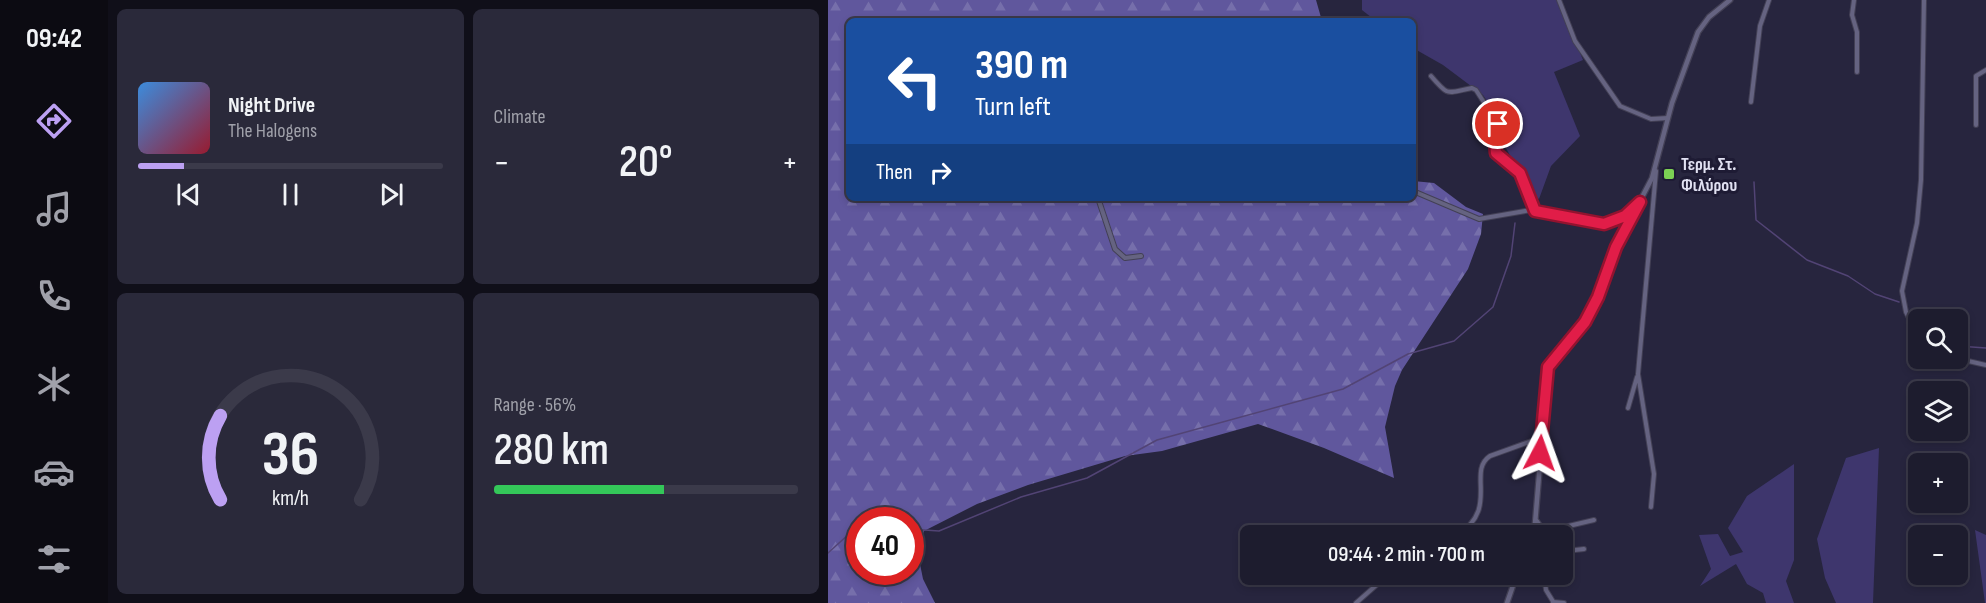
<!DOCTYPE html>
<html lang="en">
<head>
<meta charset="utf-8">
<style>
  :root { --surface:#1d1c2e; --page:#2a293a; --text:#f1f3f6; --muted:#a0a1aa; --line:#3b3a4a; --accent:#bca0f2 }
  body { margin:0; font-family:"Sofia Sans Condensed",sans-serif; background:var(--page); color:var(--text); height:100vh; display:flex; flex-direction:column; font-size:22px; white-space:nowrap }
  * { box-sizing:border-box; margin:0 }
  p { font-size:20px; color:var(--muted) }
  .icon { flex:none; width:33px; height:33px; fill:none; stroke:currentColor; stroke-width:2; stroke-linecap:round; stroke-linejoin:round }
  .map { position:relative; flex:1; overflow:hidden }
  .sheet { display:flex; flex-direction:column; gap:9px; padding:9px; background:#100f19; width:720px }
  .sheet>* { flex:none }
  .hud { position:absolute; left:18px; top:18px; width:570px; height:183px; border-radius:9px; box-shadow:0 3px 9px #0003,0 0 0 2px var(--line); background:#1a4fa0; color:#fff; overflow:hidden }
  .buttons { position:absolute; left:1080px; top:309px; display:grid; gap:12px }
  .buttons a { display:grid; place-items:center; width:60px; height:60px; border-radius:9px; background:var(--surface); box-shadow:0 3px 9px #0003,0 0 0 2px var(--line); font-size:30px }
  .speed { position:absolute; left:18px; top:507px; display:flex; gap:12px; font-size:30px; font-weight:700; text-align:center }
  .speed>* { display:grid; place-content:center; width:78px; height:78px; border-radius:50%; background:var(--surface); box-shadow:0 3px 9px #0003,0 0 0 2px var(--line); line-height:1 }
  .speed .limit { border:9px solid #d22; background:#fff; color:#111 }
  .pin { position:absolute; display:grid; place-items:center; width:51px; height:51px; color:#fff; margin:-26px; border:3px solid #fff; border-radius:50%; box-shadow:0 2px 6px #0007 }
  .me { position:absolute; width:66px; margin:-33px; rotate:4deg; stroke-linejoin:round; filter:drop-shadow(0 0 4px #0008) }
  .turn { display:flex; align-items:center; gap:21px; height:126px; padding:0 30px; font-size:27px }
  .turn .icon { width:78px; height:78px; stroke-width:2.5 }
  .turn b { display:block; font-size:42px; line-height:51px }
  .then { display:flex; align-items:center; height:57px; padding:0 30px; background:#0003; gap:12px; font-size:22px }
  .big { font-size:45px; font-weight:600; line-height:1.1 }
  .sheet .card { flex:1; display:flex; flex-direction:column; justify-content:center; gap:9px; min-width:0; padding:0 21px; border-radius:9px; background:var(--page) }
  .sheet .dial { align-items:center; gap:0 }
  .dial svg { height:156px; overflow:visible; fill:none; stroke:var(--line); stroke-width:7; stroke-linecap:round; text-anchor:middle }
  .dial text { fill:var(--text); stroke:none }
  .song { display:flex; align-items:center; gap:18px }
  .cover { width:72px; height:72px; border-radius:9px; background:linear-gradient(135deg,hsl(210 70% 55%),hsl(350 70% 35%)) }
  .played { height:6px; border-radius:3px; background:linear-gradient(90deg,var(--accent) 15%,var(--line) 15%) }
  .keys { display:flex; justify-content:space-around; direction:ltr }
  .heat { display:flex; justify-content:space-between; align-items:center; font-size:33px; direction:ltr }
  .charge { height:9px; border-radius:4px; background:linear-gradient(90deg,#34c759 56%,var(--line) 0) }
  .sheet .tiles { flex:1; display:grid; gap:9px; grid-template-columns:repeat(2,1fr) }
  .trip { position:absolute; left:412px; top:525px; width:333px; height:60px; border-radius:9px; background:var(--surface); box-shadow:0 3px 9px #0003,0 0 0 2px var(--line); font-weight:600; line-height:60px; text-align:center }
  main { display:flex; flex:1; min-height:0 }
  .tabs { display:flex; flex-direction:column; width:108px; justify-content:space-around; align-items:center; background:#0c0b12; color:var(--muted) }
  .tabs .icon { width:42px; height:42px }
  .tabs .selected { color:var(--accent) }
  .tabs b { font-size:27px; color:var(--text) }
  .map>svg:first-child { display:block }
</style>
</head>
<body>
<main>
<nav class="tabs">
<b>09:42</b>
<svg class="icon selected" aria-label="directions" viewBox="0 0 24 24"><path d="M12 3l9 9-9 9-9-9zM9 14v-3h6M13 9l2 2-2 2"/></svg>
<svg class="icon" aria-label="music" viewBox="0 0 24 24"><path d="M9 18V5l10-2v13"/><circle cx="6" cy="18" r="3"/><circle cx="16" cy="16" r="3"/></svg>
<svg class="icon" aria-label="phone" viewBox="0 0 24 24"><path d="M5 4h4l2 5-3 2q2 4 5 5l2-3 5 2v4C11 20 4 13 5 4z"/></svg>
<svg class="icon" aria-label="climate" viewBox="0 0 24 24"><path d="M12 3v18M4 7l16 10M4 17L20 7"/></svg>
<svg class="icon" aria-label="car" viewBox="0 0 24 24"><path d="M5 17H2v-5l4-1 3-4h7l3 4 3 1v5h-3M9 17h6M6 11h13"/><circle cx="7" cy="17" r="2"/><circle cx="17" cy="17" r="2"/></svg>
<svg class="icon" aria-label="filters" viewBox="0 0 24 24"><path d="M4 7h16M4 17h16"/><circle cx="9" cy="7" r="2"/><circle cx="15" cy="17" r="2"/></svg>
</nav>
<section class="sheet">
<div class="tiles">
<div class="card">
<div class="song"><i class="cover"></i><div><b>Night Drive</b><p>The Halogens</p></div></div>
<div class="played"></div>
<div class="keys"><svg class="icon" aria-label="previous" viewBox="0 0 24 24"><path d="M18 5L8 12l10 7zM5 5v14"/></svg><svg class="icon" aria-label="pause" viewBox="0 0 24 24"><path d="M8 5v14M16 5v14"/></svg><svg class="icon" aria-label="next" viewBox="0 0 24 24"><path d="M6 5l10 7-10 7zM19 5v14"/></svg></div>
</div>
<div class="card"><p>Climate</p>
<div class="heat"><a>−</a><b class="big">20°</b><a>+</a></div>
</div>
<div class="card dial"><svg viewBox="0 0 100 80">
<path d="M14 69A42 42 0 1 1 86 69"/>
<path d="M14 69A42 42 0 0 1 14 26" stroke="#bca0f2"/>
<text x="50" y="56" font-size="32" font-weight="700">36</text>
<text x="50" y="72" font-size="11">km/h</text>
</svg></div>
<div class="card"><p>Range · 56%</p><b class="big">280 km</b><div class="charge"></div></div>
</div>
</section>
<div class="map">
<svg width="1158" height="603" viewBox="0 0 1158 603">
  <defs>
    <pattern id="forest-firs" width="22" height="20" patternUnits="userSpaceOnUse" patternTransform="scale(1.5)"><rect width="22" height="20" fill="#60579d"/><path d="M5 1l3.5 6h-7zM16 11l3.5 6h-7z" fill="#766fab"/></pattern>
  </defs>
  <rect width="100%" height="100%" fill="#27253e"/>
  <!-- grass -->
  <path fill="#3e366d" d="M 534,0 L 731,0 L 755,60 L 726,72 L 752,136 L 723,166 L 711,199 L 703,193 L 674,141 L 677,129 L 655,95 L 615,65 L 585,48 L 585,21 L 548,21 L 534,10 Z
    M 1051,448 L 1045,603 L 1008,603 L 997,578 L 989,539 L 1018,458 Z
    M 966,464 L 966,560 L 958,581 L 966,603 L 938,603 L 935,593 L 919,584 L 908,564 L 872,586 L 883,569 L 871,535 L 890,534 L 902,556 L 915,552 L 900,528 L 919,496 Z
    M 1147,530 L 1158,535 L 1158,603 L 1157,603 Z"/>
  <!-- forest -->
  <path fill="url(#forest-firs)" d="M 0,0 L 488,0 L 494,21 L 21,21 L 21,198 L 585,198 L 585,181 L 606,183 L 638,207 L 655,214 L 653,234 L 640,269 L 574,370 L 567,386 L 557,427 L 566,478 L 496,448 L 430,424 L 334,451 L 297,456 L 200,485 L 149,504 L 96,531 L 92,544 L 83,545 L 82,520 L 32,520 L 32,572 L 82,572 L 83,559 L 92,564 L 95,579 L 107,603 L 0,603 Z"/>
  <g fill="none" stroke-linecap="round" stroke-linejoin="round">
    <!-- stream -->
    <path stroke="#524475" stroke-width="1.5" d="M 926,182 L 928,220 L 979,260 L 1020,276 L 1047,294 L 1071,302
      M 1088,313 L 1096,320
      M 1130,346 L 1158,348
      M 82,529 L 111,531 L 193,497 L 259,478 L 329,440 L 515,389 L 580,354 L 626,341 L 665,307 L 683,256 L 687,223
      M 0,553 L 32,524"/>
    <!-- minor casing -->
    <g stroke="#434055" stroke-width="6">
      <path id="minor" d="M 731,0 L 747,41 L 792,106 L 823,119 L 840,118
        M 1026,0 L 1024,15 L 1029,32 L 1029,72
        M 603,76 C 621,97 618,93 644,88 L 648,90 L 673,129 L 667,143 L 668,153 L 692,173 L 707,210
        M 923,102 L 932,26 L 941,0
        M 1148,125 L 1148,76 L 1158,70
        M 585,191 L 651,219 L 703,210 L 776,223 L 797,216 L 809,204
        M 270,198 L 287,249 L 297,258 L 313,256
        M 1090,336 L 1078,312 L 1074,291 L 1089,223 L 1093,180 L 1096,0
        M 1127,358 L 1158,365
        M 800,408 L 809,377
        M 823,507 L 826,474 L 810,374 L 828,171
        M 709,521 L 719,536
        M 682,530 L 707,527
        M 628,536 C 673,509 638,472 662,456 L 712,438
        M 721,536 L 728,529 L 766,520
        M 735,545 L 747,550 L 756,549
        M 716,574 L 718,590 L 726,603
        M 725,602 L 736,603
        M 528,603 L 561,574"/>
    </g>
    <!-- tertiary casing -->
    <g stroke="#434055" stroke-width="7">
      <path id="tertiary" d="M 706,536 L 720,367 L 757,322 L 770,297 L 788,247 L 824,178 L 844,103 L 870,32 L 881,17 L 902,0
        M 679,603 L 689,574"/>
    </g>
    <!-- minor -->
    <use href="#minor" stroke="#656381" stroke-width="4"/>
    <!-- tertiary -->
    <use href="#tertiary" stroke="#656381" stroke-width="4.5"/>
  </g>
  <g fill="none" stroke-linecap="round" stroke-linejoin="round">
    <!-- route casing -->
    <g stroke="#92132f" stroke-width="15">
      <path id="route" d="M 670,124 L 673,131 L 667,143 L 668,153 L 692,173 L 707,211 L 776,224 L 797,216 L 812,202 L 788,247 L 770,297 L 757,322 L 720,367 L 712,453"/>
    </g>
    <!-- route -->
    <use href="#route" stroke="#e11d48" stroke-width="10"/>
  </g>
  <!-- markers -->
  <rect fill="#7cd154" stroke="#1e1b34" stroke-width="2" x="835" y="168" width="12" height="12" rx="3"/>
  <g text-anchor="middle" stroke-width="6" stroke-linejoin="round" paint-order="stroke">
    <!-- poi labels -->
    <g font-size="18" font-weight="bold" fill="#e1e1f2" stroke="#1e1b34" text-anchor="start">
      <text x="853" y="170">Τερμ. Στ.<tspan x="853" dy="21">Φιλύρου</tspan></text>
    </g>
  </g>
</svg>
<div class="buttons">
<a><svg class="icon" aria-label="search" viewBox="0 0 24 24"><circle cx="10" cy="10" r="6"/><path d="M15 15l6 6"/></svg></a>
<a><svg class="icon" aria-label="layers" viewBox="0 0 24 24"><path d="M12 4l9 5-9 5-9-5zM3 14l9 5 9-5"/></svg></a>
<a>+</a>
<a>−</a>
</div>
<div class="speed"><div class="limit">40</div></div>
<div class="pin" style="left:670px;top:124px;background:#d93025"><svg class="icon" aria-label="arrive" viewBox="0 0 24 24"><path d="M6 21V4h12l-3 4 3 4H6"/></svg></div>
<svg class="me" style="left:712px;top:453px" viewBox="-20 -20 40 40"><path d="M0-17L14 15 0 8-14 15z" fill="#e11d48" stroke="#fff" stroke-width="4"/></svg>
<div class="trip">09:44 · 2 min · 700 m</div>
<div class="hud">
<div class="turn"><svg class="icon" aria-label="left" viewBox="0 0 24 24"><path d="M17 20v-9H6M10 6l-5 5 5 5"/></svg><div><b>390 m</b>Turn left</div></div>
<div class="then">Then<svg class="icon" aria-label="right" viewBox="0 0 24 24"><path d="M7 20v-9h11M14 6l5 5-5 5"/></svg></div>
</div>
</div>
</main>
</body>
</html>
